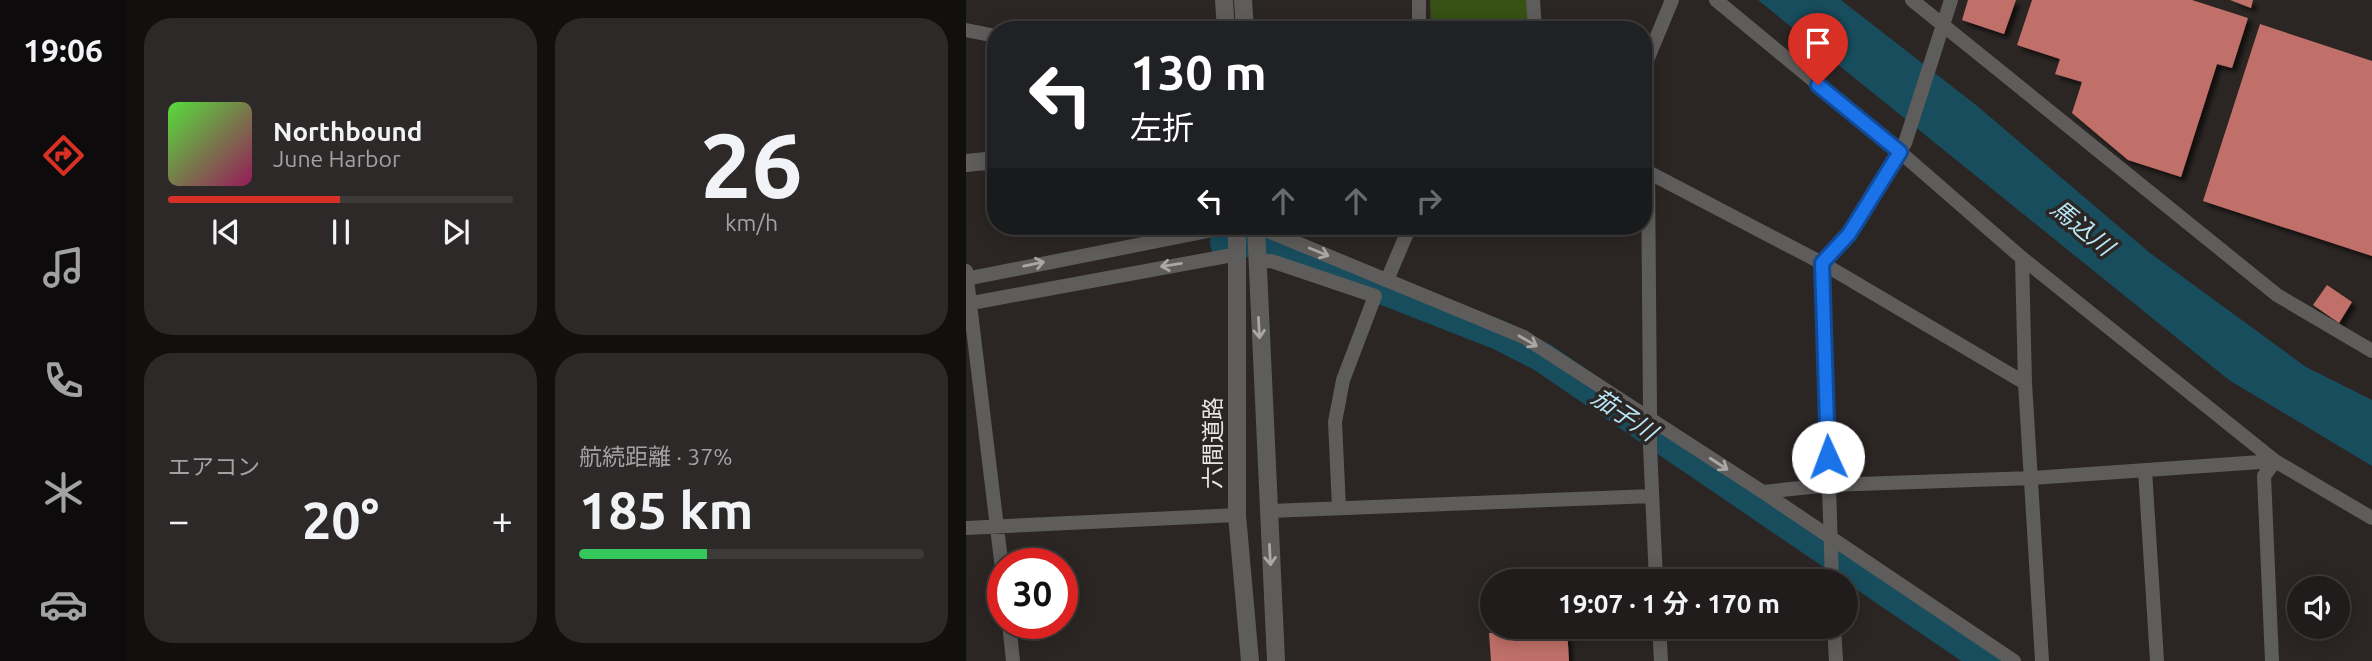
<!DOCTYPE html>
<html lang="ja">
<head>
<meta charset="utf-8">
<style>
  :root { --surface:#201c1b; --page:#2d2928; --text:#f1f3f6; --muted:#a2a1a3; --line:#3d3a3a; --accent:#d93025 }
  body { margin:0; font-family:Ubuntu,"Noto Sans JP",sans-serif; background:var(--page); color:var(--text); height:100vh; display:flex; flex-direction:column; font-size:26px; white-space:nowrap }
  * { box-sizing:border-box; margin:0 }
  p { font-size:23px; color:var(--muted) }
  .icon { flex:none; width:38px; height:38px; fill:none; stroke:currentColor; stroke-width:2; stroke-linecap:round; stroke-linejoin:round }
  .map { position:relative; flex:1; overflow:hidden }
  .sheet { display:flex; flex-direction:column; gap:18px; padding:18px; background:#120f0f; width:840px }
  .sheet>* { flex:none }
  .guide { position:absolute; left:21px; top:21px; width:665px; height:214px; border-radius:28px; box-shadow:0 4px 18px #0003,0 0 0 2px var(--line); background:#202124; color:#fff; overflow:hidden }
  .tools { position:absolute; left:1321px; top:576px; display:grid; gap:14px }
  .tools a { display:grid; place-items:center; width:63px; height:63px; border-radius:50%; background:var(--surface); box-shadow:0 4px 18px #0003,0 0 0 2px var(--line); font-size:35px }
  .speed { position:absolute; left:21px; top:548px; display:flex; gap:14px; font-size:35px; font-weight:700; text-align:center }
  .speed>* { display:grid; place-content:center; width:91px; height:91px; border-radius:50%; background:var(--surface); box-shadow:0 4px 18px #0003,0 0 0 2px var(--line); line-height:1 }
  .speed .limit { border:10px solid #d22; background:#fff; color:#111 }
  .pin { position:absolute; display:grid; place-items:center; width:60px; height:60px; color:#fff; margin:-72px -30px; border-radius:50% 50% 50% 0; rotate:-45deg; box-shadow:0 0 7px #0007 }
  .pin .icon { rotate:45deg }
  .me { position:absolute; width:77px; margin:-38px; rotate:358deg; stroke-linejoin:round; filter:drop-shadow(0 0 5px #0008) }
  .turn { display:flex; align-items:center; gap:24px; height:147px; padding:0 28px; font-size:32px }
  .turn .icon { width:91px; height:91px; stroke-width:2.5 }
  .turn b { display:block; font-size:49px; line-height:60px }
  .lanes { display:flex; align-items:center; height:66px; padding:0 28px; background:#0003; justify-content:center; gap:35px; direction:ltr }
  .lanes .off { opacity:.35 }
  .big { font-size:52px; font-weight:700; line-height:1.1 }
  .sheet .tile { flex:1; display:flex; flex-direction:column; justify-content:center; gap:10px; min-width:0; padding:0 24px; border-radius:28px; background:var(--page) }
  .sheet .dial { align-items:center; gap:0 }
  .dial b { font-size:91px; line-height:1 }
  .song { display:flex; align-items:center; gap:21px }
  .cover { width:84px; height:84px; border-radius:10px; background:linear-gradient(135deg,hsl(110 70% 55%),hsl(330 70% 35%)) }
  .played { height:7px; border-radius:4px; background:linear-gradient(90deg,var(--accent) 50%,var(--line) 50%) }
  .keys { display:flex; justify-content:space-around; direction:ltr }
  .heat { display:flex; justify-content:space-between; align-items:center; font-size:38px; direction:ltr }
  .charge { height:10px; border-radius:5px; background:linear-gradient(90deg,#34c759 37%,var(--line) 0) }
  .sheet .tiles { flex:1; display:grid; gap:18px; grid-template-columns:repeat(2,1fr) }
  .trip { position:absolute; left:514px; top:569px; width:378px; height:70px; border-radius:35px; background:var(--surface); box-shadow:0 4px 18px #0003,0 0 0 2px var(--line); font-weight:700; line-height:70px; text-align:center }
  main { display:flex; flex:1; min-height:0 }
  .tab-bar { display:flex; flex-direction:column; width:126px; justify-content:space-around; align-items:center; background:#0d0b0b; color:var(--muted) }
  .tab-bar .icon { width:49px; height:49px }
  .tab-bar .selected { color:var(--accent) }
  .tab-bar b { font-size:32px; color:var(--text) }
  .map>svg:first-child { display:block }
</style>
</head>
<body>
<main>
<nav class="tab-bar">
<b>19:06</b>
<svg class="icon selected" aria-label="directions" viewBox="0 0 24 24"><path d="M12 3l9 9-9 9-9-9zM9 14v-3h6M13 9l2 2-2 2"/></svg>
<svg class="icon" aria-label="music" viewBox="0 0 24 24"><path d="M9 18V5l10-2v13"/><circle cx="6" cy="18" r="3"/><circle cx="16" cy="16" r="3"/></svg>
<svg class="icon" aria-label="phone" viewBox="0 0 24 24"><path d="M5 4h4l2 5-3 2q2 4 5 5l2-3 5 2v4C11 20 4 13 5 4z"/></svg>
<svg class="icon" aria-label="climate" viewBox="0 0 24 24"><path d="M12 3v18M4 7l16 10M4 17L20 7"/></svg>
<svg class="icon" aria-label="car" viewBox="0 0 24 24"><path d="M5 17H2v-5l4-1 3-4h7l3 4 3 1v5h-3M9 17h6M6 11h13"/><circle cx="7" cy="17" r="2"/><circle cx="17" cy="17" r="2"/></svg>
</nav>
<section class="sheet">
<div class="tiles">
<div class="tile">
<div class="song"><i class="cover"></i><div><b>Northbound</b><p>June Harbor</p></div></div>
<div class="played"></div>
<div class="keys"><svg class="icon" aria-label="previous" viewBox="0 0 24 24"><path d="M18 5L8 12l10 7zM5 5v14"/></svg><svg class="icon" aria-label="pause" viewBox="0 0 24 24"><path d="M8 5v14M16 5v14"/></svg><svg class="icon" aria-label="next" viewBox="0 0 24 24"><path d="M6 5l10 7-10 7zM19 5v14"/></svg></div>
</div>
<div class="tile dial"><b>26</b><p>km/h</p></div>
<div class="tile"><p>エアコン</p>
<div class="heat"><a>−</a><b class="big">20°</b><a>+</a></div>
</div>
<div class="tile"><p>航続距離 · 37%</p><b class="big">185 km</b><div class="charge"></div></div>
</div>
</section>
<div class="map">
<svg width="1406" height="661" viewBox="0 0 1406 661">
  <defs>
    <filter id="shadow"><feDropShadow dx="4.5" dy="4.5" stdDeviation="2" flood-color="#0009"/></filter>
  </defs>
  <rect width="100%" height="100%" fill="#2b2624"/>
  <!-- green -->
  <path fill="#385114" d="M 464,0 L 564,0 L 565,30 L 465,30 Z"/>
  <!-- water -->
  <path fill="#174d5d" d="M 792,0 L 875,0 L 1010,105 L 1184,253 L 1340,367 L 1406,400 L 1406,466 L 1263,380 Z"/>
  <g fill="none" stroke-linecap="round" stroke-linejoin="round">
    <!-- river -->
    <path stroke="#174d5d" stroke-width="30" d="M 259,243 L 286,242 L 313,249 L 533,335 L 576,357 L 1022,661"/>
  </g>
  <!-- building -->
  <path fill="#c07068" filter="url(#shadow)" d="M 1002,0 L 1050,0 L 1038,34 L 996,20 Z
    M 1066,0 L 1226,0 L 1282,18 L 1266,68 L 1251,64 L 1215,177 L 1162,160 L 1106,113 L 1116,82 L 1089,74 L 1094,59 L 1051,45 Z
    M 1264,0 L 1287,0 L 1285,8 Z
    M 1294,24 L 1406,61 L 1406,256 L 1237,201 Z
    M 1361,285 L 1386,302 L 1373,323 L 1347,305 Z
    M 601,629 L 603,661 L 525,661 L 523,633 Z"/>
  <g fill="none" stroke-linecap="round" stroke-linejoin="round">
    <!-- minor -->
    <path stroke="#5f5d5c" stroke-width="14" d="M 453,0 L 453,30
      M 567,0 L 569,30
      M 750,0 L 934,152 L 1056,258 L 1309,461 L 1406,518
      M 946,0 L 1311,295 L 1406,351
      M 0,30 L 30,36
      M 677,70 L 706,0
      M 677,151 L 682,172 L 684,409
      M 682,172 L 856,263 L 1059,383
      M 290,226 L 558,337 L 797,492 L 1048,661
      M 1056,258 L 1059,383 L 1076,661
      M 291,262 L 305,261 L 409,296 L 377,380 L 369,422 L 373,508
      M 0,271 L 37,577
      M 0,279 L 267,226
      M 421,280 L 444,226
      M 0,304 L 272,254
      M 684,446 L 690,581
      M 1179,470 L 1191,661
      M 797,492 L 863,485 L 1066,478 L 1309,461 L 1298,476 L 1306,661
      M 301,511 L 686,496
      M 0,528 L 271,515
      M 866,581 L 856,263 L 882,234 L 939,143 L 985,0
      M 43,623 L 47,661
      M 693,626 L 695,661
      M 868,626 L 870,661"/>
    <!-- tertiary -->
    <path stroke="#5f5d5c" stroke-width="18" d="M 258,0 L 260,30
      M 277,0 L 279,30
      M 0,163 L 30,160
      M 271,226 L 271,515 L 284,661
      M 290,226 L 310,661"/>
    <!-- minor-bridge -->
    <path stroke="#5f5d5c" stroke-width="14" d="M 684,409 L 684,446"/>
  </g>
  <!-- one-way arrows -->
  <defs><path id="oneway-shaft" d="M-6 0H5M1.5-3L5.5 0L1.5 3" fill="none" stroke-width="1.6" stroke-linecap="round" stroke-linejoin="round" transform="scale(1.75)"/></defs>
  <g stroke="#aaa8a6">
    <use href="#oneway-shaft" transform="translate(353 252) rotate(22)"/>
    <use href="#oneway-shaft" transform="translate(68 264) rotate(-12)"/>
    <use href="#oneway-shaft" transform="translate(205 265) rotate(171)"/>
    <use href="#oneway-shaft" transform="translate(293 328) rotate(87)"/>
    <use href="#oneway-shaft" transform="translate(562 341) rotate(30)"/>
    <use href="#oneway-shaft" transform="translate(753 464) rotate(33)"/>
    <use href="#oneway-shaft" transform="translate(304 555) rotate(87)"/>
  </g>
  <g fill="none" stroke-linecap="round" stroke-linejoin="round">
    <!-- route casing -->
    <g stroke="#114b97" stroke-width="18">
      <path id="route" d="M 852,85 L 934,152 L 883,234 L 856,263 L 862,457"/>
    </g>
    <!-- route -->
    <use href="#route" stroke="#1a73e8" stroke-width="12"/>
  </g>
  <g text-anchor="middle" stroke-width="7" stroke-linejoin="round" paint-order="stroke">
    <!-- street labels -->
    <g font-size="23" fill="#e8e5e3" stroke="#2b2624">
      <text transform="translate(247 443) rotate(-90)" y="8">六間道路</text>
    </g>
    <!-- water labels -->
    <g font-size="24" font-style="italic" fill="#b8e6f7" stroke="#2b2624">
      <text transform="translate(1116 228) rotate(39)" y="8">馬込川</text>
      <text transform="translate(658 415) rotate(34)" y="8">茄子川</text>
    </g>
  </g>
</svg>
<div class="tools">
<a><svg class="icon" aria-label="sound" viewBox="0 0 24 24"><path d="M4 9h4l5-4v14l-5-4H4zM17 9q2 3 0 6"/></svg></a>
</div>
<div class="speed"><div class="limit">30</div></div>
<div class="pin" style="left:852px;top:85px;background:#d93025"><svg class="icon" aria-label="arrive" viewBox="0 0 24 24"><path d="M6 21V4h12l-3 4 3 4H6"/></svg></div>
<svg class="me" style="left:862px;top:457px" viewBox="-20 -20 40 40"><circle r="19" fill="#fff"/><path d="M0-13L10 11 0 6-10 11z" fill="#1a73e8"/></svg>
<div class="trip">19:07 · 1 分 · 170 m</div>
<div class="guide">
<div class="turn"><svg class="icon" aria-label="left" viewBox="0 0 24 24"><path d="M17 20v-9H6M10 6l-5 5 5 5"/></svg><div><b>130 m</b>左折</div></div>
<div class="lanes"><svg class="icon" aria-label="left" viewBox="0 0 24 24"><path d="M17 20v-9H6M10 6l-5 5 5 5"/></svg><svg class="icon off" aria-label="ahead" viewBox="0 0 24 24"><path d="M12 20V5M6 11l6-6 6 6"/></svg><svg class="icon off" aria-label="ahead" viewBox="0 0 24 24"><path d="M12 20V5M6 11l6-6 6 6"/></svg><svg class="icon off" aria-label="right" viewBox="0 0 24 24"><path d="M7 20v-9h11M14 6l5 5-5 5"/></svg></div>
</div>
</div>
</main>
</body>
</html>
